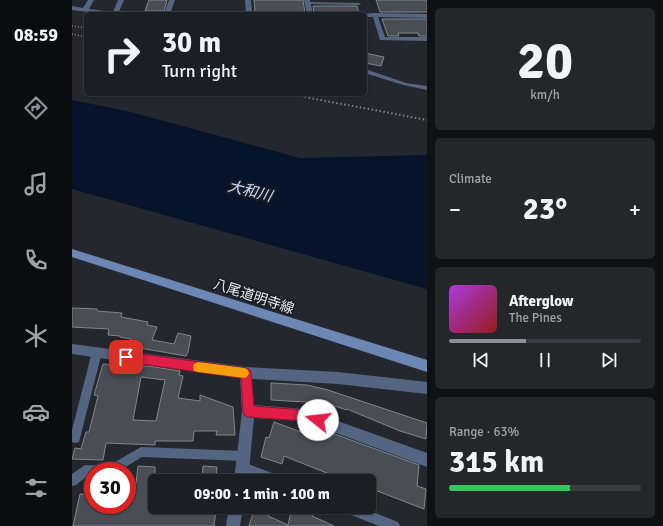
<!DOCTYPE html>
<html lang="en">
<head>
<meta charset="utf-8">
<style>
  :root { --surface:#1b1e22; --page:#24272a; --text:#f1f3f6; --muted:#a0a2a5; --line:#393c40; --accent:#8c9099 }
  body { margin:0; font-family:Signika,"Noto Sans JP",sans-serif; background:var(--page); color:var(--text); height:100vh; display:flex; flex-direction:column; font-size:15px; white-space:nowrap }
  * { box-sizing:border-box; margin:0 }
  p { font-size:13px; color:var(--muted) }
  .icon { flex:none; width:22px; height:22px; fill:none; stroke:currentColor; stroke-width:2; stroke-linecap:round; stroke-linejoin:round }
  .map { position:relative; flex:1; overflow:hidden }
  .panel { display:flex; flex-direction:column; gap:8px; padding:8px; background:#0f1013; width:236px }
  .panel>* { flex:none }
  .hud { position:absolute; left:12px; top:12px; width:283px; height:84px; border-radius:6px; box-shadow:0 1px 3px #0004,0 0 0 1px var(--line); background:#1b1e22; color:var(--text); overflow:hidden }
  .speed { position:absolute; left:12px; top:462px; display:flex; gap:8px; font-size:20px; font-weight:700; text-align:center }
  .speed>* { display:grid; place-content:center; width:52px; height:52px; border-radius:50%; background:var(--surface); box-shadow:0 1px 3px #0004,0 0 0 1px var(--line); line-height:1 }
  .speed .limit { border:6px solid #d22; background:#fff; color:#111 }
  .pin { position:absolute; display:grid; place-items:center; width:34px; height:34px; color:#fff; margin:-17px; border-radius:8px; box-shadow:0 2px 6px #0006 }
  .me { position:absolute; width:44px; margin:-22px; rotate:286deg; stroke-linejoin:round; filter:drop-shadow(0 0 3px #0008) }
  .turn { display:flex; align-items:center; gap:14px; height:84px; padding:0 12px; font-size:18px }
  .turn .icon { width:52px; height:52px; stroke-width:2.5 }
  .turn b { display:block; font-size:28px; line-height:34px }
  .big { font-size:30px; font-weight:800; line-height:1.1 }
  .panel .widget { flex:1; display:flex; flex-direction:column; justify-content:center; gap:6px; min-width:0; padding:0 14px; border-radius:6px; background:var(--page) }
  .panel .dial { align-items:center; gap:0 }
  .dial b { font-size:52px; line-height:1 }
  .song { display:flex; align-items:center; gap:12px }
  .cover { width:48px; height:48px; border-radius:6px; background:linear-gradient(135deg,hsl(280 70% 55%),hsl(0 70% 35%)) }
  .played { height:4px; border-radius:2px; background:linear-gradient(90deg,var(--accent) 40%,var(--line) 40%) }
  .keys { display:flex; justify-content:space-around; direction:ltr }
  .heat { display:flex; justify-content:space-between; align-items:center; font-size:22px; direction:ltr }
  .charge { height:6px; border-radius:3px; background:linear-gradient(90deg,#34c759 63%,var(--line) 0) }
  .trip { position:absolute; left:76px; top:474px; width:228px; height:40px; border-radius:6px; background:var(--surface); box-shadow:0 1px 3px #0004,0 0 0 1px var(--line); font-weight:800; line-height:40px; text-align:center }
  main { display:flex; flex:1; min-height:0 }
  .dock { display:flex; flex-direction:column; width:72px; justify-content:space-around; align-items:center; background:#0b0c0e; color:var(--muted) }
  .dock .icon { width:28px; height:28px }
  .dock .current { color:var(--accent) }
  .dock b { font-size:18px; color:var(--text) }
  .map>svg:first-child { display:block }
</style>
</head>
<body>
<main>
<nav class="dock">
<b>08:59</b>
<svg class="icon current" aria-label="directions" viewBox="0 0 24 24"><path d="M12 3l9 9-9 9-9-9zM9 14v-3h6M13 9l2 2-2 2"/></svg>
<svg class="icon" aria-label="music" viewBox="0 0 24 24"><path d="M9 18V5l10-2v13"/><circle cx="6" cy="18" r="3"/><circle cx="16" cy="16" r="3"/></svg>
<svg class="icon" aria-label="phone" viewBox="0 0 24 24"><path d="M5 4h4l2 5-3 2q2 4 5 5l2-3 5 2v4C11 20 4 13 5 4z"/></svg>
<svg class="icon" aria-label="climate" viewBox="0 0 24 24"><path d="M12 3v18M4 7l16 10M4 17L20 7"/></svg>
<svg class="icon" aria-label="car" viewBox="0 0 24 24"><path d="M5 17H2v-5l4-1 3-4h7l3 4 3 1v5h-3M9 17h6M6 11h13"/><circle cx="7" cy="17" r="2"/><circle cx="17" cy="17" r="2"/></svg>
<svg class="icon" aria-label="filters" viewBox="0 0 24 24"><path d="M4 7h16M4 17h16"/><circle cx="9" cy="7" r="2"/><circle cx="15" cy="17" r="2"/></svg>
</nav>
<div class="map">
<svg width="355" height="526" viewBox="0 0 355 526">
  <rect width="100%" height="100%" fill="#24282e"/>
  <!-- water -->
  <path fill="#06132b" d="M 0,100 L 55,111 L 228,158 L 355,155 L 355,289 L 0,189 Z"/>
  <!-- building -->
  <path fill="#494d54" stroke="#81868e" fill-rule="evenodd" d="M 77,0 L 95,0 L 92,11 L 73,11 Z
    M 182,0 L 231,0 L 233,13 L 183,13 Z
    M 304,0 L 355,0 L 355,12 L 308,12 Z
    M 241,6 L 285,6 L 287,13 L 242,13 Z
    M 310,19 L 355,19 L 355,36 L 347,36 L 346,33 L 326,33 L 327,36 L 316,36 Z
    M 293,53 L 312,57 L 309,66 L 293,63 Z
    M 0,308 L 25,309 L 25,311 L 50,313 L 49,317 L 76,322 L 75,325 L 85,327 L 80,340 L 102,344 L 106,333 L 119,336 L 116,352 L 114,356 L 62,347 L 64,343 L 58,342 L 59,339 L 48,337 L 48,336 L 36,335 L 37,329 L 0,327 Z
    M 31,364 L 49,365 L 49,366 L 76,366 L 108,371 L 107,375 L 111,376 L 106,398 L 128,401 L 128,395 L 161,407 L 163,435 L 144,435 L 145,431 L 122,431 L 121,441 L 83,441 L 83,445 L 34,443 L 31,460 L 0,459 L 3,448 L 9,449 L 14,432 L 17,432 L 26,396 L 22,395 ZM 69,377 L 93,380 L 84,421 L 61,420 Z
    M 199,383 L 235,385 L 256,390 L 355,423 L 354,439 L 328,431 L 275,409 L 275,410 L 250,402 L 249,406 L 234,402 L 199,400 Z
    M 202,422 L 229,432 L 230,427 L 256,436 L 257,432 L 347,465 L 345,486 L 354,489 L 352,509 L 300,489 L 301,481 L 275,481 L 212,456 L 210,464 L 189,457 L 194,437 L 197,438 Z
    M 66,466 L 83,467 L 83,507 L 139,507 L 139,510 L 144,510 L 142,526 L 1,526 L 8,494 L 21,495 L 21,505 L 55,507 L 55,482 L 64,483 Z
    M 131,466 L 145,467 L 144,481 L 130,481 Z
    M 183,507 L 199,507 L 196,516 L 216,525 L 220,507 L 232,507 L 241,510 L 240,516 L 262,526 L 177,526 Z"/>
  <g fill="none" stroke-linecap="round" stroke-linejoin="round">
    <!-- path-far1 -->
    <path stroke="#7e8187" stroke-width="1.5" stroke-dasharray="1 2" stroke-linecap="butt" d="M 0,26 L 14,28
      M 0,34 L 14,37"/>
    <!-- path -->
    <path stroke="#7e8187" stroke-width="2" stroke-dasharray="1.5 2.5" stroke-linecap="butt" d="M 217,94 L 355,120"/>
    <!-- lane -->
    <path fill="#546582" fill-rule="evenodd" d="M 236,2 L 287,3 L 289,4 L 287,5 L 234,4 L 234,3 Z
      M 293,69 L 334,83 L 355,86 L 355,90 L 331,85 L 293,73 Z
      M 25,348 L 28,349 L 30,352 L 8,438 L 7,442 L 3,443 L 0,442 L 0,430 L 20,352 L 22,349 Z
      M 69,447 L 173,451 L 177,452 L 178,456 L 177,460 L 173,461 L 70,457 L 47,471 L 21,471 L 21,476 L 15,476 L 4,485 L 0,486 L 0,474 L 13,465 L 36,466 Z
      M 171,462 L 211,477 L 212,481 L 193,481 L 167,471 L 166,467 L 167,463 Z
      M 267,507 L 288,507 L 326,522 L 328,526 L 307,526 L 269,511 Z"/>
    <!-- street -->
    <path fill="#546582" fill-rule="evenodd" d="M 16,0 L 22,0 L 17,9 L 41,12 L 46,0 L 52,0 L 46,14 L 31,14 L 0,10 L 0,6 L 11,8 Z
      M 97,0 L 103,0 L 98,14 L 92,14 Z
      M 173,0 L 179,0 L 180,14 L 174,14 Z
      M 232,0 L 238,0 L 241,14 L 235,14 Z
      M 303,13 L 355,14 L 355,18 L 306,17 L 313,37 L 355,37 L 355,41 L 308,40 L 301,17 L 293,17 L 293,14 L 291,14 Z
      M 0,344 L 174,367 L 266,372 L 355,382 L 355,394 L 266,384 L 180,379 L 182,405 L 232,409 L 355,453 L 355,467 L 232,421 L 182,418 L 176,481 L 162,481 L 170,411 L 168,378 L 0,354 Z
      M 157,507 L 171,507 L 168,526 L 154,526 Z"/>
    <!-- secondary -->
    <path fill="#6d87b5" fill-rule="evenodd" d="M 0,249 L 355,360 L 355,372 L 0,257 Z"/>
  </g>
  <!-- route -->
  <path fill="#e11d48" stroke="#92132f" d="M 54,352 L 174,368 L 178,370 L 179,373 L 182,406 L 232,410 L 250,416 L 252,420 L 250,424 L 246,426 L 232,421 L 176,417 L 172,415 L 171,411 L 169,378 L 54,362 L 50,360 L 49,357 L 50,353 Z"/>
  <!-- slow -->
  <path fill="#f59e0b" d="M 126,362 L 172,368 L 175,369 L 177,373 L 175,377 L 172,378 L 126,372 L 122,371 L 121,367 L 122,364 Z"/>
  <g text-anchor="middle" stroke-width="4" stroke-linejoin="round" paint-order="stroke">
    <!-- street labels -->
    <g font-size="14" fill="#e6e8ed" stroke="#1a1e24">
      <text transform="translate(182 296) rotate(18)" y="5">八尾道明寺線</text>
    </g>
    <!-- water labels -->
    <g font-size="15" font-style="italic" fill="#caddfe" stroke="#1a1e24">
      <text transform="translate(178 191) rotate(14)" y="5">大和川</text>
    </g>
  </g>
</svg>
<div class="speed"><div class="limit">30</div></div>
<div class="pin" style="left:54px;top:357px;background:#d93025"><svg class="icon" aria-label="arrive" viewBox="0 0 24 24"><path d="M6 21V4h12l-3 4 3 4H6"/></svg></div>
<svg class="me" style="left:246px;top:420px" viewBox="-20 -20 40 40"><circle r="19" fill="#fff"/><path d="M0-13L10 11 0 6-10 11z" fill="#e11d48"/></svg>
<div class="trip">09:00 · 1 min · 100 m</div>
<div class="hud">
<div class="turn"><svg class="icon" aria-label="right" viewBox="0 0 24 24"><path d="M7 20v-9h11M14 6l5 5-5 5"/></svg><div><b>30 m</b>Turn right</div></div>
</div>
</div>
<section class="panel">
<div class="widget dial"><b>20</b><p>km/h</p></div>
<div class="widget"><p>Climate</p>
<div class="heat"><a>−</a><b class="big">23°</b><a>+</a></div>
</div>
<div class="widget">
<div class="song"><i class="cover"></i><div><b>Afterglow</b><p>The Pines</p></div></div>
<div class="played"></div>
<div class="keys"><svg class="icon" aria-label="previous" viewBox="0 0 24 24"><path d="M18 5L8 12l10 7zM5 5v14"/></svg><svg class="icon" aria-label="pause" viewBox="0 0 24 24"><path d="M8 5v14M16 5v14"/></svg><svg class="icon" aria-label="next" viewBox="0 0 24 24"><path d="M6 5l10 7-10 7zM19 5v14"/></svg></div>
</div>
<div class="widget"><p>Range · 63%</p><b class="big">315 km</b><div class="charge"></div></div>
</section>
</main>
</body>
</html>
